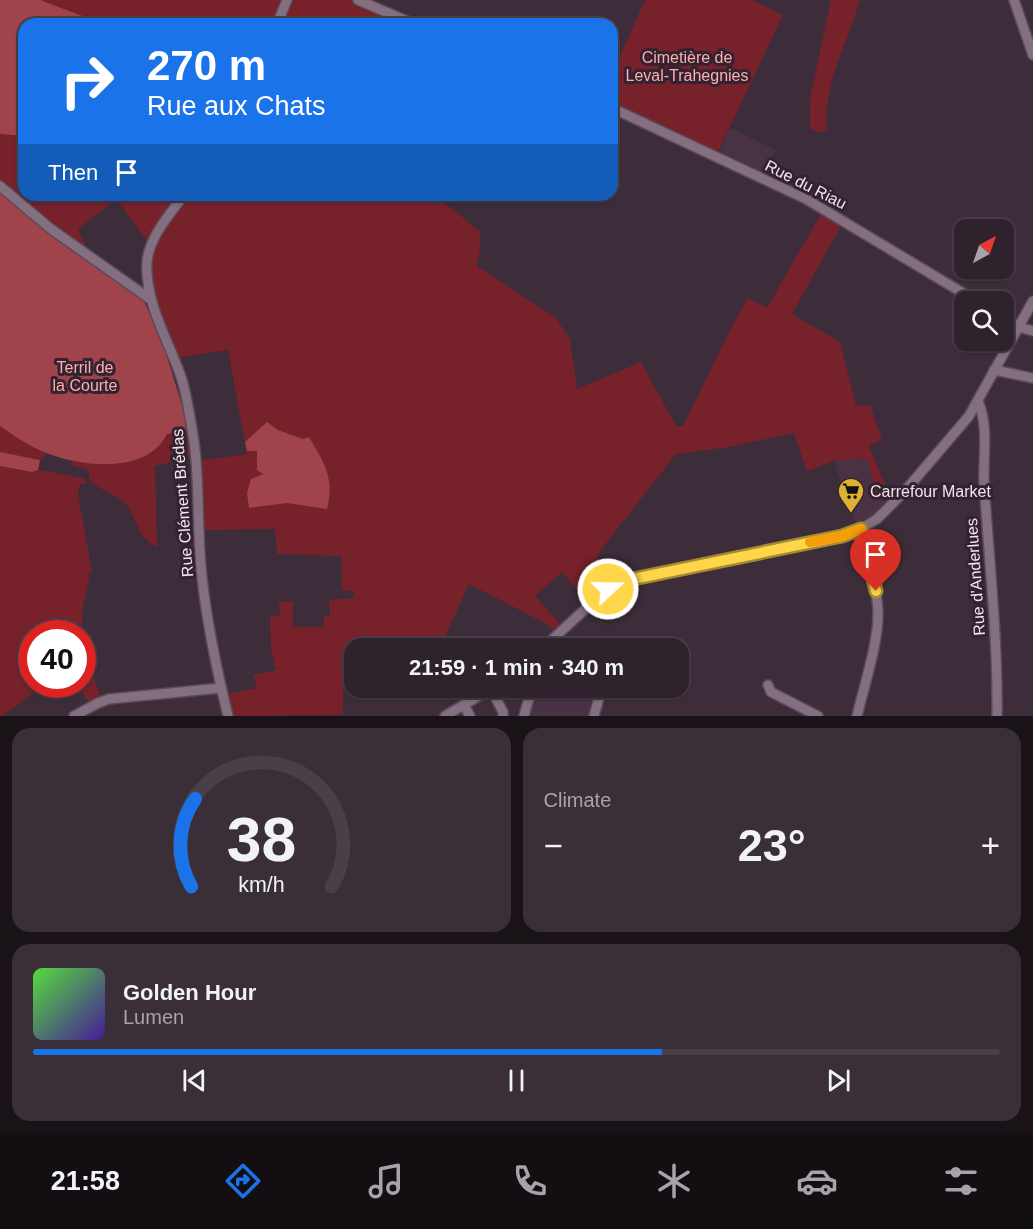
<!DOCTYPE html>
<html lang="en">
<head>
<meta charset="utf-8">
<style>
  :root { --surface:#2e222c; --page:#3a2f38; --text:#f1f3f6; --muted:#a7a4a9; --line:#493f48; --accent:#1a73e8 }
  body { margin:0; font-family:Arial,sans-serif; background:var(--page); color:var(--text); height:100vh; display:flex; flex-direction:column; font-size:22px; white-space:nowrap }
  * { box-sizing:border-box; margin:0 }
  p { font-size:20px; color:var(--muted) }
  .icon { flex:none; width:33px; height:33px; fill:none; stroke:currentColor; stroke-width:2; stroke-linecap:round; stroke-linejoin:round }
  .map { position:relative; height:716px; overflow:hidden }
  .details { display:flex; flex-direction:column; gap:12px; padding:12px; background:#191318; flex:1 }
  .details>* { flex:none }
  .hud { position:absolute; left:18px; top:18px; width:600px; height:183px; border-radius:18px; box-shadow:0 2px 4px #0004,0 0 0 2px var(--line); background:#1a73e8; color:#fff; overflow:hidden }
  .needle { width:39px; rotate:40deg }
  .tools { position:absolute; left:954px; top:219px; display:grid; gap:12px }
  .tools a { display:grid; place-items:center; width:60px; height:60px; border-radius:12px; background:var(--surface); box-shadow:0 2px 4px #0004,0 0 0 2px var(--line); font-size:30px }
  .speed { position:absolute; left:18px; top:620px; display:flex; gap:12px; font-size:30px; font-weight:700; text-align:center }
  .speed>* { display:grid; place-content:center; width:78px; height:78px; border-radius:50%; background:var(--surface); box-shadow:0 2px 4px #0004,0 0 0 2px var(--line); line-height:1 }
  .speed .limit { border:9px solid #d22; background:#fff; color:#111 }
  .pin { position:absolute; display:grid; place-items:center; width:51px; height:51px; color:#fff; margin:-62px -26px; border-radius:50% 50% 50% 0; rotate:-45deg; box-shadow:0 0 6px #0007 }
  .pin .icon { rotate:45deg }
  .me { position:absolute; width:66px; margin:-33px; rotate:69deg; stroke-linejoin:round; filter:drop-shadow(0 0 4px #0008) }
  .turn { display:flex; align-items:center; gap:21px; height:126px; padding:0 30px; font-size:27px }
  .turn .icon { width:78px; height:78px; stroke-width:2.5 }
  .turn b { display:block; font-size:42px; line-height:51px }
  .then { display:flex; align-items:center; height:57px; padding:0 30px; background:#0003; gap:12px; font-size:22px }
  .big { font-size:45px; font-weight:700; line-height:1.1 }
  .details .widget { flex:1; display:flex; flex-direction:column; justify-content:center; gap:9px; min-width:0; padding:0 21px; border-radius:18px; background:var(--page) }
  .details .dial { align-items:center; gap:0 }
  .dial svg { height:156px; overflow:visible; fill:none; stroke:var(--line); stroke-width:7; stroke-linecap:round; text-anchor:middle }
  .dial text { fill:var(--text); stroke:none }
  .song { display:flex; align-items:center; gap:18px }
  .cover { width:72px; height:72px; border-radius:9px; background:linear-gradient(135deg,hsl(110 70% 55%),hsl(260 70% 35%)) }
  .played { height:6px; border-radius:3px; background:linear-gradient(90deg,var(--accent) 65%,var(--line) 65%) }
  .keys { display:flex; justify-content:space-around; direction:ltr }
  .heat { display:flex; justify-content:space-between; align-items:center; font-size:33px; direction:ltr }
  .details .tiles { flex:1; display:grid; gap:12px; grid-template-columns:1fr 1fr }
  .widget:last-child { grid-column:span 2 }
  .trip { position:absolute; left:344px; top:638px; width:345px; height:60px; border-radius:18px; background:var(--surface); box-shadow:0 2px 4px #0004,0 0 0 2px var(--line); font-weight:700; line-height:60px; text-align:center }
  .tab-bar { display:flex; height:96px; justify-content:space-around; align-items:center; background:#120e12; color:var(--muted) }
  .tab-bar .icon { width:42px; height:42px }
  .tab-bar .selected { color:var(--accent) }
  .tab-bar b { font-size:27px; color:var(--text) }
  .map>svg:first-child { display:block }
</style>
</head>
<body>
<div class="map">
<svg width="1033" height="716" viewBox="0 0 1033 716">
  <rect width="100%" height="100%" fill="#3d2d3a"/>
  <!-- built -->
  <path fill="#483244" d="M 730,128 L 776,150 L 765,174 L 718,154 Z
    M 859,457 L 868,462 L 874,481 L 876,490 L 873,492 L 872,503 L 882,494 L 894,494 L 873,515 L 856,524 L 834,461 Z
    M 530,687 L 603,687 L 593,716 L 520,716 Z"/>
  <!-- green -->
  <path fill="#77212b" d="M 40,0 L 285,0 L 274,24 L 104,24 Z
    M 291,0 L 351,0 L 407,24 L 280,24 Z
    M 645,0 L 752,0 L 783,15 L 717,154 L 612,104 L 612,74 Z
    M 831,0 L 860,0 C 848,43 822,85 827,131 L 818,132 L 810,128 L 810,98 Z
    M 0,134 L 24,136 L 24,195 L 78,195 L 82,200 L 87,201 L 93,195 L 101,195 L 110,200 L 114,195 L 181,195 L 149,243 L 116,199 L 78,229 L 89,253 L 50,225 L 0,183 Z
    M 187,195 L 433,195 L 454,210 L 480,232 L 480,247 L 477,266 L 556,318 L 570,339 L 577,389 L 641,362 L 676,426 L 683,426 L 731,328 L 748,298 L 767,308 L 821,214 L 841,226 L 792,314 L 840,342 L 856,406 L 870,405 L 882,439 L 869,446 L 889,494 L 882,494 L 871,503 L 873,492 L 876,490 L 868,462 L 863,458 L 834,461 L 807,471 L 794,433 L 729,447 L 676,454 L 600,551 L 590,585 L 594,592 L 586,599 L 562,572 L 535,596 L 560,624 L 553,630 L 547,624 L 469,584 L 440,648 L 427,648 L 401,638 L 398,648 L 354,648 L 354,653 L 343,656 L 343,715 L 232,716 L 227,694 L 257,688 L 253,675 L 276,670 L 271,650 L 270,616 L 280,616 L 279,602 L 293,601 L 293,627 L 323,627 L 324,616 L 330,616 L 329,600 L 354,598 L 354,591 L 342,590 L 341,556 L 277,554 L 275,529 L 206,530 L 202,527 L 199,464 L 203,460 L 247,454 L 228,350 L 176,358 C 164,328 140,278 153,246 C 160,229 177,210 187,195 Z
    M 0,426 L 46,454 L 40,460 L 0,452 Z
    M 190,431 L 193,457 L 155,466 L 157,547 C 138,540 137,516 124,502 C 116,494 92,487 90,479 C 89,476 89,473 88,470 L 71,465 L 72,461 C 104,465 150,470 167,434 Z
    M 0,466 L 32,472 L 38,470 L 84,478 L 87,484 L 80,484 L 78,494 L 92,572 L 88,573 L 89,579 L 82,611 L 82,633 L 32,633 L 32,684 L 45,684 L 3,716 L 0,716 Z
    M 83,642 L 101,699 L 90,704 L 76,684 L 82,684 Z"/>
  <!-- forest -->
  <path fill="#a0434a" d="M 0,0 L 40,0 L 104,24 L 24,24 L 24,136 L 0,134 Z
    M 0,191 L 49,232 L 144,301 L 163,344 L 190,431 L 167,434 C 148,474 84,467 49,454 C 32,448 14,436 0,426 Z
    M 267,422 L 278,430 L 303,439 L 309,437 C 324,463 335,477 327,509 L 287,503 L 249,508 L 247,493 L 251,479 L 263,474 L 257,470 L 257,451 L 247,451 L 245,442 Z
    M 0,452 L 40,460 L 38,470 L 32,472 L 0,466 Z"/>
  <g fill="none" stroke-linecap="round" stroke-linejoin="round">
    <!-- minor casing -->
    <g stroke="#594b57" stroke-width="12">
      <path id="minor" d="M 358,0 L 414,24
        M 1014,0 L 1033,55
        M 277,24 L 287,0
        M 612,108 L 806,199 L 978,302
        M 0,186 L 51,229 L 150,299
        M 184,195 C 170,214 149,237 147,262 C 145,302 167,338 180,374 C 186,390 188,407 191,423 C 201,474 196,526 202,577 C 207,624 217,671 228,716
        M 1004,317 L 1019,327 L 1033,331
        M 994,370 L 1033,378
        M 978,401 C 989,427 983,455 984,482 C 989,560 998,638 997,716
        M 543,648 L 595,600 L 620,583 L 842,536 L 861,529 L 877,519 L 905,491 L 969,416 L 1033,301
        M 768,685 L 771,692 L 818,716
        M 491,689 L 503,712 L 503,716
        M 464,705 L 470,716
        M 74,716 L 98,703 L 109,699 L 221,688
        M 445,716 L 494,687
        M 524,716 L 532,687
        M 594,716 L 602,687
        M 857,716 C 864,686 879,641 878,611 C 876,583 868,555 861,529"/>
    </g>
    <!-- minor -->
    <use href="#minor" stroke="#836f7f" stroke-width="9"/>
  </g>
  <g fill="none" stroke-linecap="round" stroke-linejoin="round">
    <!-- route casing -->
    <g stroke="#a68a30" stroke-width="15">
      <path id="route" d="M 608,589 L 620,583 L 633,579 L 842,536 L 861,529 L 876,591"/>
    </g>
    <!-- route -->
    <use href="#route" stroke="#ffd54a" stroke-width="10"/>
    <!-- slow -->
    <path stroke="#f59e0b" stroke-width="10" d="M 810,542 L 842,536 L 861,529 L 864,541"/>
  </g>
  <!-- icons -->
  <defs>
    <g id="supermarket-pin" transform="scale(1.35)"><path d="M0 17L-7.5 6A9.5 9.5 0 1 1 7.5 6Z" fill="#deb133" stroke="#332330"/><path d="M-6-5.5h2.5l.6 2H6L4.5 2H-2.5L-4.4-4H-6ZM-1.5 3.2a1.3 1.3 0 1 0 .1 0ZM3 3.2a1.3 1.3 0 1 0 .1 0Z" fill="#111"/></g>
  </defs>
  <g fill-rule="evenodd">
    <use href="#supermarket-pin" x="851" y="491"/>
  </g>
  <g text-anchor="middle" stroke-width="6" stroke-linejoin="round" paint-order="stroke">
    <!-- park labels -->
    <g font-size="16" fill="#fcaeaf" stroke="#332330">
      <text x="687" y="63">Cimetière de<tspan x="687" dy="18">Leval-Trahegnies</tspan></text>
      <text x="85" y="373">Terril de<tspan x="85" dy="18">la Courte</tspan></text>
    </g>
    <!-- street labels -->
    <g font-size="16" fill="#f1e6ef" stroke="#332330">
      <text transform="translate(806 184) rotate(27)" y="6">Rue du Riau</text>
      <text transform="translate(182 503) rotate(-94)" y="6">Rue Clément Brédas</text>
      <text transform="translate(975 577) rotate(-94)" y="6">Rue d'Anderlues</text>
    </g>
    <!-- poi labels -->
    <g font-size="16" fill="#f1e6ef" stroke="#332330" text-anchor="start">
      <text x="870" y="497">Carrefour Market</text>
    </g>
  </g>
</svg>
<div class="tools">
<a><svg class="needle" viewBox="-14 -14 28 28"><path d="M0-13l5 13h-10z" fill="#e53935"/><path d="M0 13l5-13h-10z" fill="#a7a4a9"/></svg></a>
<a><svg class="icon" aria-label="search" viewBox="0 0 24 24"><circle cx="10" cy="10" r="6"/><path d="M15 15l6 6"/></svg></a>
</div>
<div class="speed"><div class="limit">40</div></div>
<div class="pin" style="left:876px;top:591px;background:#d93025"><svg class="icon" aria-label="arrive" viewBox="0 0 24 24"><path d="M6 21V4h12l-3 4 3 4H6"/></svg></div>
<svg class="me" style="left:608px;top:589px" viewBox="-20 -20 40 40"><circle r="17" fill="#ffd54a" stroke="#fff" stroke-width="3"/><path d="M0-11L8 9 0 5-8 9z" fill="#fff"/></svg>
<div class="trip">21:59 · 1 min · 340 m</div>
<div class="hud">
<div class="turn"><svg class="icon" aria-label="right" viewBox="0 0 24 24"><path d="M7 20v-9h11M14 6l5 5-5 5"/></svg><div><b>270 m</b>Rue aux Chats</div></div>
<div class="then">Then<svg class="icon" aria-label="arrive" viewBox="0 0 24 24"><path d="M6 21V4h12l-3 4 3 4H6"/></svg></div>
</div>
</div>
<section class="details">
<div class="tiles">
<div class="widget dial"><svg viewBox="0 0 100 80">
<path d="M14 69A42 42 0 1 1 86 69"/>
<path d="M14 69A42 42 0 0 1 16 24" stroke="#1a73e8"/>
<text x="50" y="56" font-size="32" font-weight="700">38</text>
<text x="50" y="72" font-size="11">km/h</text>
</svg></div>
<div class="widget"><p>Climate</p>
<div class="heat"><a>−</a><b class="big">23°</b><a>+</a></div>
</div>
<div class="widget">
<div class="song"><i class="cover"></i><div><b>Golden Hour</b><p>Lumen</p></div></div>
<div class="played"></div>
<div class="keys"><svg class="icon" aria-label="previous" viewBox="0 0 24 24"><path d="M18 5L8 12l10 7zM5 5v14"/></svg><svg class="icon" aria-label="pause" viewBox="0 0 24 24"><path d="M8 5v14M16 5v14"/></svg><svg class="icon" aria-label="next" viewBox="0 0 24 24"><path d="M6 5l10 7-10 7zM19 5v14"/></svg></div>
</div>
</div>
</section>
<nav class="tab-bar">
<b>21:58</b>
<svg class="icon selected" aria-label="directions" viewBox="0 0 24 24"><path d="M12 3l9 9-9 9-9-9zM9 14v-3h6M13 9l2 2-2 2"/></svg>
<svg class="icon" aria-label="music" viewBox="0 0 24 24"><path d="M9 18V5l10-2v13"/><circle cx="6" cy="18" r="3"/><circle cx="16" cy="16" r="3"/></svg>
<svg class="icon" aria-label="phone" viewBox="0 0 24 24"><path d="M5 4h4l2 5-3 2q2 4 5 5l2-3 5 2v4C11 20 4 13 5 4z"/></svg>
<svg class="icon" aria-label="climate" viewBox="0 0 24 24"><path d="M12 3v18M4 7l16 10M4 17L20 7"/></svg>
<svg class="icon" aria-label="car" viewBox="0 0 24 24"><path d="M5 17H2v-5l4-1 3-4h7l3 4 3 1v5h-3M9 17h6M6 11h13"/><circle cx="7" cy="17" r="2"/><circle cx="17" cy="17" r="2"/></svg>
<svg class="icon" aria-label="filters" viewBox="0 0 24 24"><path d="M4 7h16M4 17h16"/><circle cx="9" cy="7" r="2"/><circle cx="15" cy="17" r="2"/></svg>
</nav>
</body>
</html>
